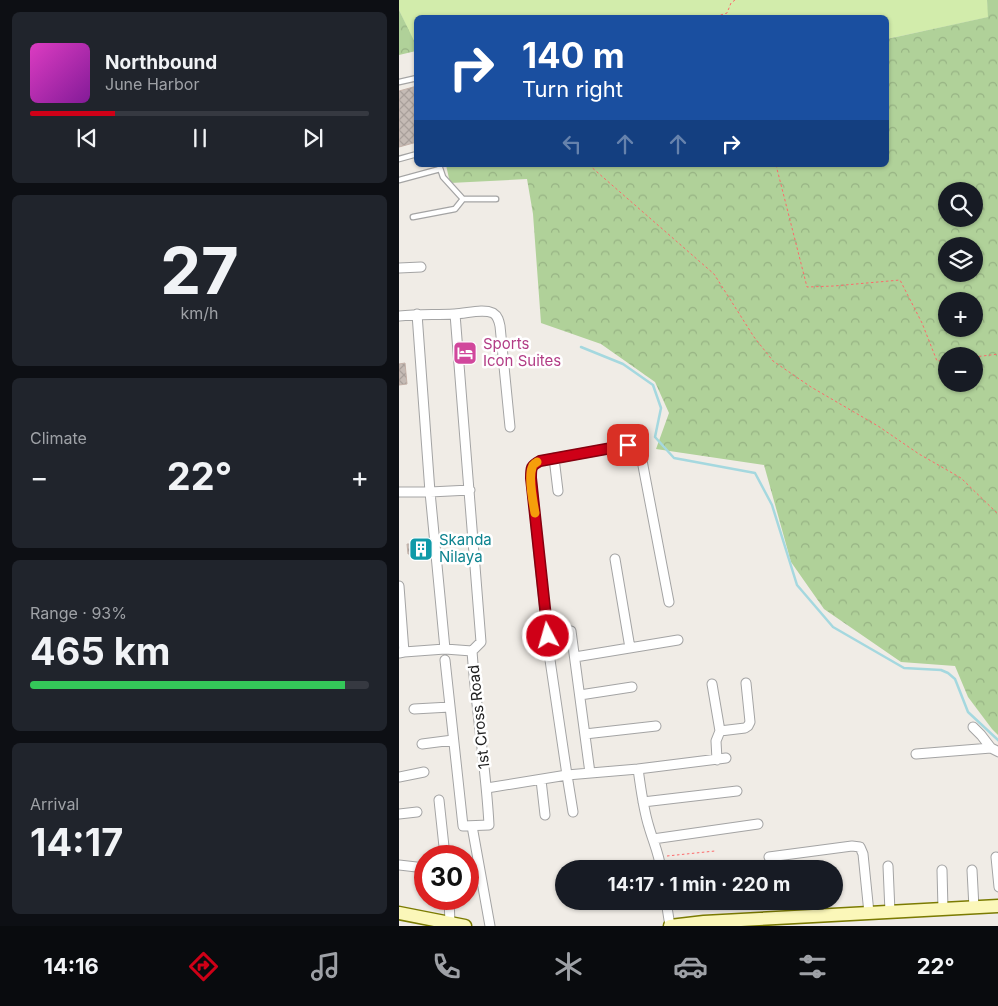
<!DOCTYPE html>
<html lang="en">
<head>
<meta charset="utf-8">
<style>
  :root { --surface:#171b24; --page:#20242c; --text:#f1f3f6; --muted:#9ea1a6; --line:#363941; --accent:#cf0017 }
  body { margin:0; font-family:Inter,sans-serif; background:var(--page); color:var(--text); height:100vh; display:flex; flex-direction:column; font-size:19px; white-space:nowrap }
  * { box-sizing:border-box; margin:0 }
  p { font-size:16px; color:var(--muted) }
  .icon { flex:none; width:28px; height:28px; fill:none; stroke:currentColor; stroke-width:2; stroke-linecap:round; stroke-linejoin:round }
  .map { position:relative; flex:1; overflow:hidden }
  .details { display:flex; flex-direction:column; gap:12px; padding:12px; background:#0d0f14; width:399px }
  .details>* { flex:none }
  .guide { position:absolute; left:15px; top:15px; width:475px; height:152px; border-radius:8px; box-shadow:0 1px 4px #0004; background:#1a4fa0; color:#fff; overflow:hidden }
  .controls { position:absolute; left:539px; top:182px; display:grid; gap:10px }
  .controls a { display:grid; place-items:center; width:45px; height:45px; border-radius:50%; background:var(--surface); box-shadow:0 1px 4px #0004; font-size:25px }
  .speed { position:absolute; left:15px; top:845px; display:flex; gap:10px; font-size:25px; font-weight:700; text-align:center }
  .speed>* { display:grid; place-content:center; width:65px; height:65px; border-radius:50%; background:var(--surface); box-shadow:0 1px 4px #0004; line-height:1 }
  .speed .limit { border:8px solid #d22; background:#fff; color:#111 }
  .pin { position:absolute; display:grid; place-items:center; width:42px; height:42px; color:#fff; margin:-21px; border-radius:10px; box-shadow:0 2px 8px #0006 }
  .me { position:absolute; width:55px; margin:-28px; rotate:354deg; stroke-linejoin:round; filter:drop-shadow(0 0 4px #0008) }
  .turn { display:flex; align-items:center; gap:18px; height:105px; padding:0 25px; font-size:22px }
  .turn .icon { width:65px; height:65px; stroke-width:2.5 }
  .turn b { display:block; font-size:35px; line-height:42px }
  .lanes { display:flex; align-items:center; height:48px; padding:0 25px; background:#0003; justify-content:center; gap:25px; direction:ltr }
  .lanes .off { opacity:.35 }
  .big { font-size:38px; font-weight:700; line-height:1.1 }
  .details .tile { flex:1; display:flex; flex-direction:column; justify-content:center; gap:8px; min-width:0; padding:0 18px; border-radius:8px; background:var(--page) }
  .details .dial { align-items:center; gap:0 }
  .dial b { font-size:65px; line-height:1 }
  .song { display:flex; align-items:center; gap:15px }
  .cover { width:60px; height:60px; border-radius:8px; background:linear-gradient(135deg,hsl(310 70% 55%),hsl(290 70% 35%)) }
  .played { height:5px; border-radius:2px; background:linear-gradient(90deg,var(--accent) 25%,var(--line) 25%) }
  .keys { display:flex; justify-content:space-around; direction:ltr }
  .heat { display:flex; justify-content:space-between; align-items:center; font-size:28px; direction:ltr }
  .charge { height:8px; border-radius:4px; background:linear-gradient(90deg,#34c759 93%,var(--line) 0) }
  .trip { position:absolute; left:156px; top:860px; width:288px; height:50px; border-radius:25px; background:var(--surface); box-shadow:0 1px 4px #0004; font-weight:700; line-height:50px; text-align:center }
  .dock { display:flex; height:80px; justify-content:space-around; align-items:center; background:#090b0e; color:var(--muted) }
  .dock .icon { width:35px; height:35px }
  .dock .selected { color:var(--accent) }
  .dock b { font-size:22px; color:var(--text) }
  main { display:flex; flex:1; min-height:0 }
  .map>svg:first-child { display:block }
</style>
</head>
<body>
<main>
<section class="details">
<div class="tile">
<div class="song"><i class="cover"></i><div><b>Northbound</b><p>June Harbor</p></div></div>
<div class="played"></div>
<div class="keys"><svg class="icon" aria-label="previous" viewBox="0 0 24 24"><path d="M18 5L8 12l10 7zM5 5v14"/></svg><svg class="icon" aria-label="pause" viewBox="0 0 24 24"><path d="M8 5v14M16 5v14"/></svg><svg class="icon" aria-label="next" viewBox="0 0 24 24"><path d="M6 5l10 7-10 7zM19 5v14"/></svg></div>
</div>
<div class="tile dial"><b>27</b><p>km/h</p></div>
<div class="tile"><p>Climate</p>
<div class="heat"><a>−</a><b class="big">22°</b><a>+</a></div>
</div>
<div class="tile"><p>Range · 93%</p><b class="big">465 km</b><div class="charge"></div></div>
<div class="tile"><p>Arrival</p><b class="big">14:17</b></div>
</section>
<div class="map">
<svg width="600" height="926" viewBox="0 0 600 926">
  <defs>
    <pattern id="forest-crowns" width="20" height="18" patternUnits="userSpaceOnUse" patternTransform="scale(1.25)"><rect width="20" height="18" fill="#b0d199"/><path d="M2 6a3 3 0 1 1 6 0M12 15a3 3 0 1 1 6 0" fill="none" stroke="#97b384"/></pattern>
    <pattern id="building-cross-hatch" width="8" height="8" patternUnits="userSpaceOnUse" patternTransform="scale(1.25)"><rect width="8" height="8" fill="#c5bbb5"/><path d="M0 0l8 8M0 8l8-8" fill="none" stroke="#a9a09b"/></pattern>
  </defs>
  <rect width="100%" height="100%" fill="#f0ece6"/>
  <!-- grass -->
  <path fill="#d2ecab" d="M 0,0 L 588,0 L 590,17 L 488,39 L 488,18 L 18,18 L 17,47 L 0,10 Z"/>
  <!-- forest -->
  <path fill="url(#forest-crowns)" fill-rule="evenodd" d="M 588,0 L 599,0 L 599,735 L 593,729 L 569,697 L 556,666 L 502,662 L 425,609 L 392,562 L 365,465 L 257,449 L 270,413 L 256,382 L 202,344 L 142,323 L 134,214 L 128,179 L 51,183 L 47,165 L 488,165 L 488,39 L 589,17 ZM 548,191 L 575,191 L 575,219 L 548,219 ZM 548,246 L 575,246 L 575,274 L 548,274 ZM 548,301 L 575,301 L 575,329 L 548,329 ZM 548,356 L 575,356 L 575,384 L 548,384 Z
    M 0,10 L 18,47 L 17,51 L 0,55 Z"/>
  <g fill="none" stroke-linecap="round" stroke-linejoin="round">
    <!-- stream -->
    <path stroke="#a5d8df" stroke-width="2.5" d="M 182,347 L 224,364 L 254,385 L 262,408 L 256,437 L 275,458 L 356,473 L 373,505 L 398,585 L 434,627 L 505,668 L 542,670 L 549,673 L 556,679 L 558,684 L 569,712 L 600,741"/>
  </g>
  <!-- building -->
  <path fill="url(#building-cross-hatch)" stroke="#c3b1a8" d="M 18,86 L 18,142 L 0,147 L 0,91 Z
    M 6,363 L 8,384 L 0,385 L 0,364 Z
    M 8,544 L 30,544 L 31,554 L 9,554 Z"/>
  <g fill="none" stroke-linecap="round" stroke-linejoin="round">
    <!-- lane casing -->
    <g stroke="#a4a4a4" stroke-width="7">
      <path id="lane" d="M 0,82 L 18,78
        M 0,159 L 18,154
        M 40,165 L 44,177 L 64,199 L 97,199
        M 0,180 L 41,169
        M 14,217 L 56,209 L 64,199"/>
    </g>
    <!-- street casing -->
    <g stroke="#a4a4a4" stroke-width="11">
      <path id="street" d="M 0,268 L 22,267
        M 0,316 C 18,314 37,315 55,314 C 67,314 83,308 94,313 C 99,316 100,321 101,326 L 111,427
        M 155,458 L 159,491
        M 0,492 L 31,492 L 71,490
        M 216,559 L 231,648
        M 0,586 L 5,652 L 0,653
        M 149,636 L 172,631 L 191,773
        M 46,649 L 73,651
        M 5,652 L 46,649 L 31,492 L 18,314
        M 176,657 L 279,640
        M 46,660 L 64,826 L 90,825 C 87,767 77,709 73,651 L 82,642 L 56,314
        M 313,684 L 321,731 L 317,741 L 318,760
        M 181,695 L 233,687
        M 15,709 L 51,707
        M 574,727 L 582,735 L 592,748
        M 321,731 L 346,728 L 349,726 L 351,722 L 347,683
        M 186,734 L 257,726
        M 23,744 L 54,740
        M 517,754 L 592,748 L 600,752
        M 239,769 L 327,758
        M 0,777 L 25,772
        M 142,780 L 146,815
        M 88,788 L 168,775 L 174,812
        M 40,800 L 46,856
        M 244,802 L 338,791
        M 0,814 L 18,812
        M 73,826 L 91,926
        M 254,839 L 359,824
        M 370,857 L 453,846 L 461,847 L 464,854 L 470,913
        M 597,857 L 600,887
        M 0,865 L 26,868
        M 489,866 L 491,912
        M 262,869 C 260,854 254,841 250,827 C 244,808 242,789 239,769 L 168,775 L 151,660 L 132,477 C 132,468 133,465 141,461 L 235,444 L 239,445 L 241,450 L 270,602
        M 543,870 L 544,909
        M 573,870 L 575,908
        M 50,899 L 51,923
        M 267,901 L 271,926"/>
    </g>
    <!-- secondary casing -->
    <g stroke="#7b7b02" stroke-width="15">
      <path id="secondary" d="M 0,913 L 66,926
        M 271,926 L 305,922 L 600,906"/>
    </g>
    <!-- path -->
    <path stroke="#fd6a6b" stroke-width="1" stroke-dasharray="2.5 2.5" stroke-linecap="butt" d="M 312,18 L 328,13 L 332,3 L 336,0
      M 190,165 L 315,274 L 355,337 L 374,361 L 412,387 L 479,426 L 520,454 L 562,478 L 600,515
      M 377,165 L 408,287 L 435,286 L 501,280 L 523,323 L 538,361 L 548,360
      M 575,357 L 600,354
      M 268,856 L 316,851"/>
    <!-- lane -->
    <use href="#lane" stroke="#fff" stroke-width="4.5"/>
    <!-- street -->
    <use href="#street" stroke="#fff" stroke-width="9"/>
    <!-- secondary -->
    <use href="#secondary" stroke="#fbf7b9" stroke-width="12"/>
  </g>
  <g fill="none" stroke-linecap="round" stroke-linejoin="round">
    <!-- route casing -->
    <g stroke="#87000f" stroke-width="12">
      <path id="route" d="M 149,636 L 132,478 C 132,467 132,466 141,461 L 229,445"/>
    </g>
    <!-- route -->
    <use href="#route" stroke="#cf0017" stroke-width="9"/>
    <!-- slow -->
    <path stroke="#f59e0b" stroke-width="9" d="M 136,513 C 134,502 129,478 133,468 C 134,464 134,465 138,462"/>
  </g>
  <!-- icons -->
  <defs>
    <g id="hotel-square" transform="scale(1.25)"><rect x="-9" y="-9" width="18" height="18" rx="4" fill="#d1479c" stroke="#fff"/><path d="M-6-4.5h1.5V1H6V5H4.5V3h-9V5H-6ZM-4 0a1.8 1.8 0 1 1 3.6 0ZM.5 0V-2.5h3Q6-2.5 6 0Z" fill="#fff"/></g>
    <g id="building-square" transform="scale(1.25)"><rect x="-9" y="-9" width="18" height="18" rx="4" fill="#0f9aa8" stroke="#fff"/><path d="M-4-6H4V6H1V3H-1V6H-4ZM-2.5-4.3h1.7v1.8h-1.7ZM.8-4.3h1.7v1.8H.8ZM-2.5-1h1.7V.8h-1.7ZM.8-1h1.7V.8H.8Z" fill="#fff"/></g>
  </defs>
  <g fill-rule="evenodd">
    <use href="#hotel-square" x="66" y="353"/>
    <use href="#building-square" x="22" y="549"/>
  </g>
  <g text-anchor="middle" stroke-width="5" stroke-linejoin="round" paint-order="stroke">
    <!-- hotel labels -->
    <g font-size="15" fill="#b23c85" stroke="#fff" text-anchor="start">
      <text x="84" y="349">Sports<tspan x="84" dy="17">Icon Suites</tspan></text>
    </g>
    <!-- culture labels -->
    <g font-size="15" fill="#0d838f" stroke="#fff" text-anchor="start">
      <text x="40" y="545">Skanda<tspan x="40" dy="17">Nilaya</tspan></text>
    </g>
    <!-- street labels -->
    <g font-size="15" fill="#202020" stroke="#fff">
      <text transform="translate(80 717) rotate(-96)" y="5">1st Cross Road</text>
    </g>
  </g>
</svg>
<div class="controls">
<a><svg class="icon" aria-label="search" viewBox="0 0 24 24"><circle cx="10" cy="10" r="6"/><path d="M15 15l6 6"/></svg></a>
<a><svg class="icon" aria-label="layers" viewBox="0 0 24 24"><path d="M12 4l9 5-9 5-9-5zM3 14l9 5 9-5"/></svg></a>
<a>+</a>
<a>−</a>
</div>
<div class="speed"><div class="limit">30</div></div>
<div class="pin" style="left:229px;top:445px;background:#d93025"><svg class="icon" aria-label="arrive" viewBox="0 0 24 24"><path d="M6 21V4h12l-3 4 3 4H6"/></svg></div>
<svg class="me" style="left:149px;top:636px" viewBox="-20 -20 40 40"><circle r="17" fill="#cf0017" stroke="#fff" stroke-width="3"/><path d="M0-11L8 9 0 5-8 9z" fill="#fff"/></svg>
<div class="trip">14:17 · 1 min · 220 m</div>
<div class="guide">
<div class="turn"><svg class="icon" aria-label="right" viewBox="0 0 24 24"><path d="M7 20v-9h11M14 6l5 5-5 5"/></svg><div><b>140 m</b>Turn right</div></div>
<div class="lanes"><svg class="icon off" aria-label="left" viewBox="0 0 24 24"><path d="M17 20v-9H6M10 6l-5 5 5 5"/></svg><svg class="icon off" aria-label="ahead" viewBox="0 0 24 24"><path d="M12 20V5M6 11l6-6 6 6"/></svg><svg class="icon off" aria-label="ahead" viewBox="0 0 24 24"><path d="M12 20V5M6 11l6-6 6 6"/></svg><svg class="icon" aria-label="right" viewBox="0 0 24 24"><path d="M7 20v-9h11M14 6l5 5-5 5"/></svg></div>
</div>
</div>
</main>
<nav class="dock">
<b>14:16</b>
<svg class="icon selected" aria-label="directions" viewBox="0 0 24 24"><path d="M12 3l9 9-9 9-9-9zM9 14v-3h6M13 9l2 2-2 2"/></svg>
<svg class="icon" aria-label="music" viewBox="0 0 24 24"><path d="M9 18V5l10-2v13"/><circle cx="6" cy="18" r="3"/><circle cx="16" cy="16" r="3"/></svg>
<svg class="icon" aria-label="phone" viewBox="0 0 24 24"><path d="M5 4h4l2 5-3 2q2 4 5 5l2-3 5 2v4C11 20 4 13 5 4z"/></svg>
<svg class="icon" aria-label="climate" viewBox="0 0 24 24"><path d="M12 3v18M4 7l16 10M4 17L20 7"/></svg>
<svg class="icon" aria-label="car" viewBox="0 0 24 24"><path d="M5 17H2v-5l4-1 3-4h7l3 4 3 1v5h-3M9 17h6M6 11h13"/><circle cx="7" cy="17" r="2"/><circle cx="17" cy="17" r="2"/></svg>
<svg class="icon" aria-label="filters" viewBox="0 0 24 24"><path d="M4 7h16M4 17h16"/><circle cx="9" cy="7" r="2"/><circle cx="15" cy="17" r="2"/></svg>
<b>22°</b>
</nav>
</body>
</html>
